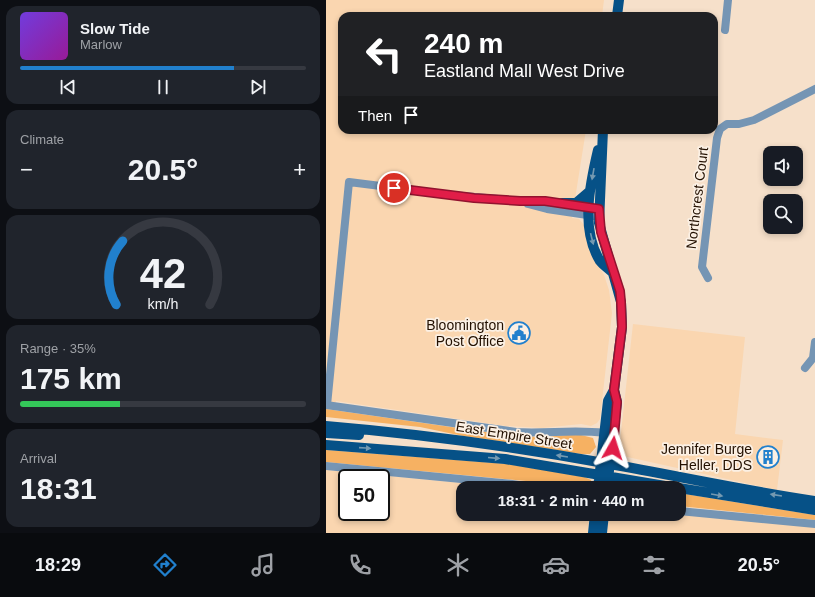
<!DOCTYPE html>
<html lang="en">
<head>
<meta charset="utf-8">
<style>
  :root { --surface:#171b24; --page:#20242c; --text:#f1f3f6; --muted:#9ea1a6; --line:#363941; --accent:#2180cd }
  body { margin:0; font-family:Arial,sans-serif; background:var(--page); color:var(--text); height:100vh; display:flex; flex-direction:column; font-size:15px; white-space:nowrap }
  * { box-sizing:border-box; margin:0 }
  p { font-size:13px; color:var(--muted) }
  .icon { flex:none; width:22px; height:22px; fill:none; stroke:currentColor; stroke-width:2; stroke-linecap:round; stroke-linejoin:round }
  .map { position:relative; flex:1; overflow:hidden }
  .sheet { display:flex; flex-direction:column; gap:6px; padding:6px; background:#0d0f14; width:326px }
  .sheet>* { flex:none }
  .hud { position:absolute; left:12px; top:12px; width:380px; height:122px; border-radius:12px; box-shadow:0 2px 6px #0003; background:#202124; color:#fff; overflow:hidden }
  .controls { position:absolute; left:437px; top:146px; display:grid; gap:8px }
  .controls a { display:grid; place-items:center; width:40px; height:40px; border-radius:8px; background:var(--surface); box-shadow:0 2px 6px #0003; font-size:20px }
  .speed { position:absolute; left:12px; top:469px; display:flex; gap:8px; font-size:20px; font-weight:700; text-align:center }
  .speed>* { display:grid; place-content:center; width:52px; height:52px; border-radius:50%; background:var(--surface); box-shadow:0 2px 6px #0003; line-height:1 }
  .speed .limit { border:2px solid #111; border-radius:6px; background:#fff; color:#111 }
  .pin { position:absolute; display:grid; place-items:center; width:34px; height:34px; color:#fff; margin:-17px; border:2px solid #fff; border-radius:50%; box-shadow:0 1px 4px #0007 }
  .me { position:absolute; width:44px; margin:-22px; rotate:6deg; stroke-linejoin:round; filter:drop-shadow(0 0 3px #0008) }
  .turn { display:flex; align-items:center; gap:14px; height:84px; padding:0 20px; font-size:18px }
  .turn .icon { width:52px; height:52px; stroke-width:2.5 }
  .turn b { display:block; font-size:28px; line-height:34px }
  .then { display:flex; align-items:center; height:38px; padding:0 20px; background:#0003; gap:8px; font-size:15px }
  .big { font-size:30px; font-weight:800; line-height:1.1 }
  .sheet .card { flex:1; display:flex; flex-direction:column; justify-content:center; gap:6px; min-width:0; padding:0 14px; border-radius:12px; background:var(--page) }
  .sheet .dial { align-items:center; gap:0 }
  .dial svg { height:104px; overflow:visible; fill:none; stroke:var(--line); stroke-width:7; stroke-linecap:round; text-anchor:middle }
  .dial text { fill:var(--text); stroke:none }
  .song { display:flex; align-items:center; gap:12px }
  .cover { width:48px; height:48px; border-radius:6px; background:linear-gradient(135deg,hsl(260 70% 55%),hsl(300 70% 35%)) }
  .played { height:4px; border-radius:2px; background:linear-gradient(90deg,var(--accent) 75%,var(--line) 75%) }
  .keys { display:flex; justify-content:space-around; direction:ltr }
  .heat { display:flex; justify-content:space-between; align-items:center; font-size:22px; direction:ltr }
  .charge { height:6px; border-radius:3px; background:linear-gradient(90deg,#34c759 35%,var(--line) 0) }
  .trip { position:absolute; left:130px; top:481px; width:230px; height:40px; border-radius:12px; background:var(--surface); box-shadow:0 2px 6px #0003; font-weight:800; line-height:40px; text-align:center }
  .tabs { display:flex; height:64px; justify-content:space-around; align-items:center; background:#090b0e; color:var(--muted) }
  .tabs .icon { width:28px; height:28px }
  .tabs .current { color:var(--accent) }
  .tabs b { font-size:18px; color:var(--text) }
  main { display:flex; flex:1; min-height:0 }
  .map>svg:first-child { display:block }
</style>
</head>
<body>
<main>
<section class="sheet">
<div class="card">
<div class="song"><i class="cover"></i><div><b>Slow Tide</b><p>Marlow</p></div></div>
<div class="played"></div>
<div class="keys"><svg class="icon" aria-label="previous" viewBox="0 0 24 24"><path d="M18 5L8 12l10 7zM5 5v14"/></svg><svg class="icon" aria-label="pause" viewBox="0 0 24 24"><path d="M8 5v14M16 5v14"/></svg><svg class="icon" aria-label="next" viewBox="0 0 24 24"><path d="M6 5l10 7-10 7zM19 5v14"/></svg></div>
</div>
<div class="card"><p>Climate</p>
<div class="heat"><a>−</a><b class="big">20.5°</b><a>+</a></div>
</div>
<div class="card dial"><svg viewBox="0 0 100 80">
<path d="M14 69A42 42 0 1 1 86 69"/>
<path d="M14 69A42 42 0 0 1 19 20" stroke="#2180cd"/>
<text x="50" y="56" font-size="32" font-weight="700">42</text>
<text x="50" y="72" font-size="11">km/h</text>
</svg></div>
<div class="card"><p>Range · 35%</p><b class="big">175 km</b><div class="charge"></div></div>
<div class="card"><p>Arrival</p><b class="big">18:31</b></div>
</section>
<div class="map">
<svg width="489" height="533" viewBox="0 0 489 533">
  <rect width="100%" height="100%" fill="#f6e0ca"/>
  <!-- built -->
  <path fill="#fad6b0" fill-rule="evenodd" d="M 0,0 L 278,0 L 276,16 L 16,16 L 16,130 L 260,130 L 246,218 L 253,219 L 258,225 L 269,260 L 278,275 L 283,290 L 286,313 L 274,419 L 271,423 L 265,426 L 255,424 L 216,428 L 180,426 L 10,401 L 8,414 L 0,413 Z
    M 307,324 L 419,337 L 409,434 L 457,440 L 451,490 L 297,456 L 294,441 Z
    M 0,470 L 186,488 L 137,488 L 137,514 L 263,514 L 262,533 L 0,533 ZM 21,478 L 55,478 L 55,512 L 21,512 Z
    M 286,514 L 353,514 L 489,527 L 489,533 L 281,533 L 283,518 Z"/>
  <!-- green -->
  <path fill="#f6b162" d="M 0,409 L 187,436 L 220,437 L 251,434 L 267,438 L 270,447 L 264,454 L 255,454 L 137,436 L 94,427 L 0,417 Z
    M 0,450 L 182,464 L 259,477 L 265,480 L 266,488 L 232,488 L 200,481 L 0,462 Z
    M 293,483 L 325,488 L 286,488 Z
    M 353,493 L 489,515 L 489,520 L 353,506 Z"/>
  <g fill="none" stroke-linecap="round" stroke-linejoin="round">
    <!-- minor -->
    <path stroke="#7595b4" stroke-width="8" d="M 399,30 L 402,0
      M 202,204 L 221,209 L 268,216
      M 382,278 L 376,267 L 391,138 L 394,129 L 401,124 L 413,124 L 428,120 L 489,89
      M 479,368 L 487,358 L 489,342
      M 0,405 L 190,432 C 220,434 249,429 278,433
      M 1,405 L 23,182 L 126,195 L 194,201 L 219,201 L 268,208
      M 0,466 L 186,484 L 212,488
      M 353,511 L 489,524"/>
    <!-- major -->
    <path stroke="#065187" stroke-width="10" d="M 291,16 L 293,0
      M 277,130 L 273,223 L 295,302 L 296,327 L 288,390 L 291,402 L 281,488
      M 272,150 C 264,184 254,229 274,261 C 277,265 283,269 287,273
      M 236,203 L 250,203 L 264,191
      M 0,426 C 95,434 190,447 284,464 C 352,476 420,491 489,501
      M 0,433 L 33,435
      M 0,445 L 179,459 L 351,488
      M 272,488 L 282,401 L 288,390
      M 353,488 L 489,510
      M 267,533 L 269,514
      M 276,533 L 278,514"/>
  </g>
  <!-- one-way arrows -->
  <defs><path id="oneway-solid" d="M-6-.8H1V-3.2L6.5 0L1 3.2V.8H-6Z"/></defs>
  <g fill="#7499b1">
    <use href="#oneway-solid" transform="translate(267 174) rotate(100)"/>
    <use href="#oneway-solid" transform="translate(266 239) rotate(76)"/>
    <use href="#oneway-solid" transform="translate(39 448) rotate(4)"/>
    <use href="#oneway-solid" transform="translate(236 456) rotate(-171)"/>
    <use href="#oneway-solid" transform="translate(168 458) rotate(5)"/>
    <use href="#oneway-solid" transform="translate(391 495) rotate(10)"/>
    <use href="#oneway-solid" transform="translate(450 495) rotate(-171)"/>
  </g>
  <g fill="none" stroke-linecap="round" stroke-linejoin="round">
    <!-- route casing -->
    <g stroke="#92132f" stroke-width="10">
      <path id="route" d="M 68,188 L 148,198 L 194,201 L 219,201 L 273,209 L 275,232 L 294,291 L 295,302 L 296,327 L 288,390 L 291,402 L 287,448"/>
    </g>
    <!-- route -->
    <use href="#route" stroke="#e11d48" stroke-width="7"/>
  </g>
  <!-- icons -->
  <defs>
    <g id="civic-ring" transform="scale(1.15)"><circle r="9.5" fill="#fbf0e4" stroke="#2180cd" stroke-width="1.5"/><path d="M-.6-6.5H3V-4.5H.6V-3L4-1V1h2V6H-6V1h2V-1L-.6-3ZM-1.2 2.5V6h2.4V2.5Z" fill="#2180cd"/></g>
    <g id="building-ring" transform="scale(1.15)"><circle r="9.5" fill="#fbf0e4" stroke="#2180cd" stroke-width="1.5"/><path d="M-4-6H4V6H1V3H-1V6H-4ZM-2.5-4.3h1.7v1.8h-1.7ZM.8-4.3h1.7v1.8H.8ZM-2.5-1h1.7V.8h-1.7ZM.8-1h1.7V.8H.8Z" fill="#2180cd"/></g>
  </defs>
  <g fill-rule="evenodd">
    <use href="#civic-ring" x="193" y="333"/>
    <use href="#building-ring" x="442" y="457"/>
  </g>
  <g text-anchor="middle" stroke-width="3.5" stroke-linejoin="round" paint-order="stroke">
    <!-- street labels -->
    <g font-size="14" fill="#231000" stroke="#fbf0e4">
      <text transform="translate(371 198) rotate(-83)" y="5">Northcrest Court</text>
      <text transform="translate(188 435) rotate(9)" y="5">East Empire Street</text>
    </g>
    <!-- poi labels -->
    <g font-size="14" fill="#231000" stroke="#fbf0e4" text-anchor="end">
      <text x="178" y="330">Bloomington<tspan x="178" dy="16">Post Office</tspan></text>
      <text x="426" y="454">Jennifer Burge<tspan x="426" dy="16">Heller, DDS</tspan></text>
    </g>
  </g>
</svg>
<div class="controls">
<a><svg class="icon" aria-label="sound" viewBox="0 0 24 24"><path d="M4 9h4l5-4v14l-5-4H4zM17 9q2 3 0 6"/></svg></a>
<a><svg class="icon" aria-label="search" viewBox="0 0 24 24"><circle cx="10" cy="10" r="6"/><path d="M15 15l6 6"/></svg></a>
</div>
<div class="speed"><div class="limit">50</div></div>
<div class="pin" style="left:68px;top:188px;background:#d93025"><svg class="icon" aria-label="arrive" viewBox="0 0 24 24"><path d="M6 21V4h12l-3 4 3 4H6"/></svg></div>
<svg class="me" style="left:287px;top:448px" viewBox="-20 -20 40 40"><path d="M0-17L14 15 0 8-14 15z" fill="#e11d48" stroke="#fff" stroke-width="4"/></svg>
<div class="trip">18:31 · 2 min · 440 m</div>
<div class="hud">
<div class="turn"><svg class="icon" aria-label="left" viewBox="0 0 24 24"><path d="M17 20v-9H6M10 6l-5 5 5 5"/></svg><div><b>240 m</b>Eastland Mall West Drive</div></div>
<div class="then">Then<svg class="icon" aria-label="arrive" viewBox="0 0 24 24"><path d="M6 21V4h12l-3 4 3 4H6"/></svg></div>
</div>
</div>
</main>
<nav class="tabs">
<b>18:29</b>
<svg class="icon current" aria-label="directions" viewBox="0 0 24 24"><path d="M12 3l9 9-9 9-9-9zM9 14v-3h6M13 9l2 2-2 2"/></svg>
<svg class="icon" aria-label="music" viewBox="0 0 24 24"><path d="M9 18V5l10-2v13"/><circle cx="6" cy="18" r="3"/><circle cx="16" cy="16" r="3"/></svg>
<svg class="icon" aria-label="phone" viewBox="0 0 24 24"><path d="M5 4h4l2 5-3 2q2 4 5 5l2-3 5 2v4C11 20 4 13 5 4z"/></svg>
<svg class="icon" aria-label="climate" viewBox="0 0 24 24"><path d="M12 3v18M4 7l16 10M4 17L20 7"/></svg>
<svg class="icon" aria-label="car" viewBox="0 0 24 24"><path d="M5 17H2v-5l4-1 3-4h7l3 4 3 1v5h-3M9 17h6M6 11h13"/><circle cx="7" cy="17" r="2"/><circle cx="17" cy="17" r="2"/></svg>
<svg class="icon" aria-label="filters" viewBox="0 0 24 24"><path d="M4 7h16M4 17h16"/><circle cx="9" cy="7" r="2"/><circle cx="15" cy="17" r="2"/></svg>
<b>20.5°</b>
</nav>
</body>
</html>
